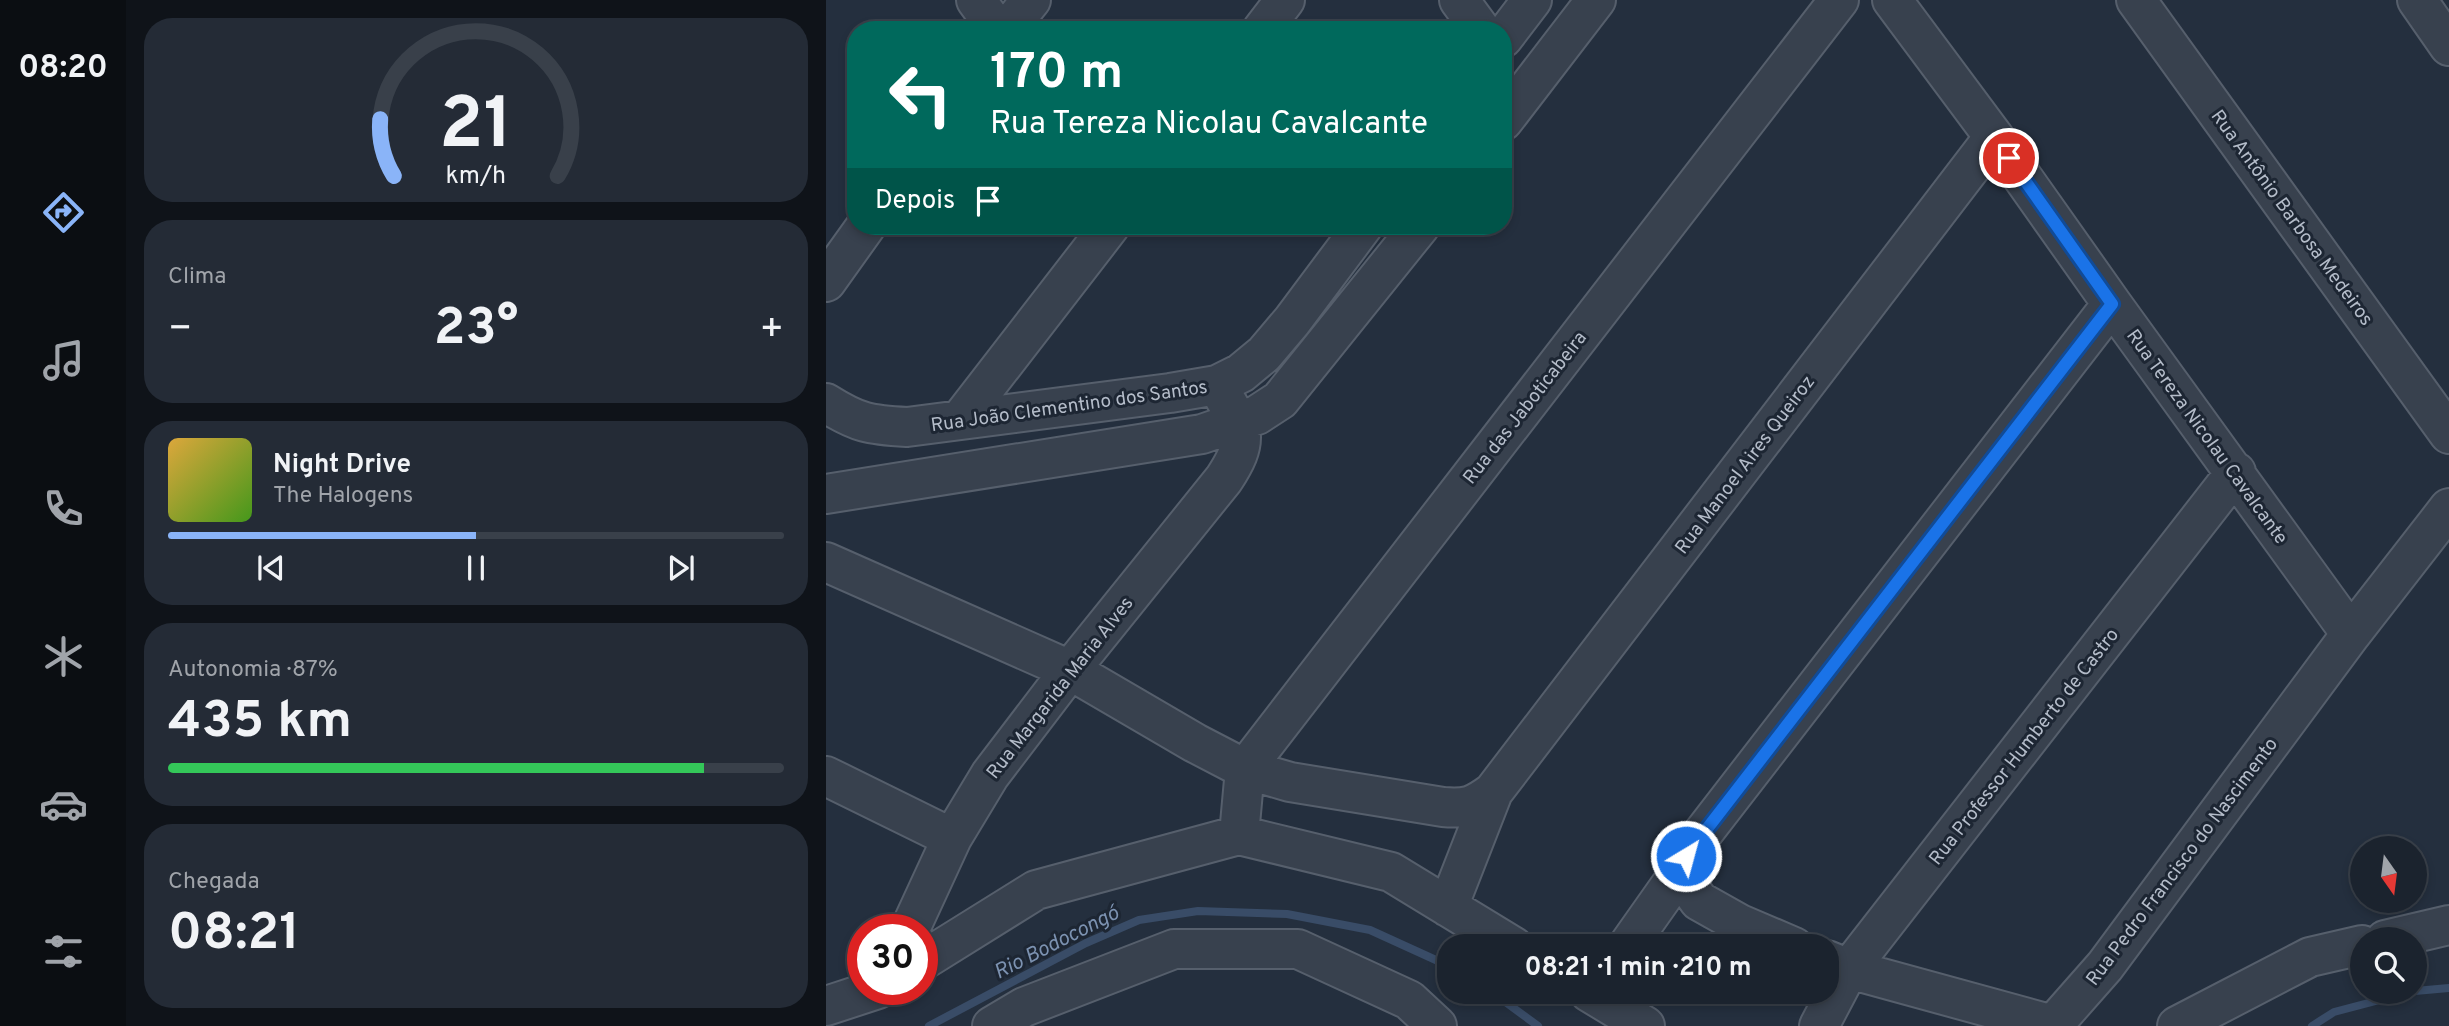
<!DOCTYPE html>
<html lang="pt">
<head>
<meta charset="utf-8">
<style>
  :root { --surface:#1b232e; --page:#242b36; --text:#f1f3f6; --muted:#a0a4aa; --line:#39404a; --accent:#8ab4f8 }
  body { margin:0; font-family:Overpass,sans-serif; background:var(--page); color:var(--text); height:100vh; display:flex; flex-direction:column; font-size:26px; white-space:nowrap }
  * { box-sizing:border-box; margin:0 }
  p { font-size:23px; color:var(--muted) }
  .icon { flex:none; width:38px; height:38px; fill:none; stroke:currentColor; stroke-width:2; stroke-linecap:round; stroke-linejoin:round }
  .map { position:relative; flex:1; overflow:hidden }
  .panel { display:flex; flex-direction:column; gap:18px; padding:18px; background:#0f1319; width:700px }
  .panel>* { flex:none }
  .top-card { position:absolute; left:21px; top:21px; width:665px; height:214px; border-radius:28px; box-shadow:0 4px 10px #0003,0 0 0 2px var(--line); background:#00695c; color:#fff; overflow:hidden }
  .needle { width:46px; rotate:166deg }
  .controls { position:absolute; left:1524px; top:836px; display:grid; gap:14px }
  .controls a { display:grid; place-items:center; width:77px; height:77px; border-radius:50%; background:var(--surface); box-shadow:0 4px 10px #0003,0 0 0 2px var(--line); font-size:35px }
  .speed { position:absolute; left:21px; top:914px; display:flex; gap:14px; font-size:35px; font-weight:700; text-align:center }
  .speed>* { display:grid; place-content:center; width:91px; height:91px; border-radius:50%; background:var(--surface); box-shadow:0 4px 10px #0003,0 0 0 2px var(--line); line-height:1 }
  .speed .limit { border:10px solid #d22; background:#fff; color:#111 }
  .pin { position:absolute; display:grid; place-items:center; width:60px; height:60px; color:#fff; margin:-30px; border:4px solid #fff; border-radius:50%; box-shadow:0 2px 7px #0007 }
  .me { position:absolute; width:77px; margin:-38px; rotate:37deg; stroke-linejoin:round; filter:drop-shadow(0 0 5px #0008) }
  .turn { display:flex; align-items:center; gap:24px; height:147px; padding:0 28px; font-size:32px }
  .turn .icon { width:91px; height:91px; stroke-width:2.5 }
  .turn b { display:block; font-size:49px; line-height:60px }
  .then { display:flex; align-items:center; height:66px; padding:0 28px; background:#0003; gap:14px; font-size:26px }
  .big { font-size:52px; font-weight:700; line-height:1.1 }
  .panel .widget { flex:1; display:flex; flex-direction:column; justify-content:center; gap:10px; min-width:0; padding:0 24px; border-radius:28px; background:var(--page) }
  .panel .dial { align-items:center; gap:0 }
  .dial svg { height:182px; overflow:visible; fill:none; stroke:var(--line); stroke-width:7; stroke-linecap:round; text-anchor:middle }
  .dial text { fill:var(--text); stroke:none }
  .song { display:flex; align-items:center; gap:21px }
  .cover { width:84px; height:84px; border-radius:10px; background:linear-gradient(135deg,hsl(40 70% 55%),hsl(100 70% 35%)) }
  .played { height:7px; border-radius:4px; background:linear-gradient(90deg,var(--accent) 50%,var(--line) 50%) }
  .keys { display:flex; justify-content:space-around; direction:ltr }
  .heat { display:flex; justify-content:space-between; align-items:center; font-size:38px; direction:ltr }
  .charge { height:10px; border-radius:5px; background:linear-gradient(90deg,#34c759 87%,var(--line) 0) }
  .trip { position:absolute; left:611px; top:934px; width:402px; height:70px; border-radius:28px; background:var(--surface); box-shadow:0 4px 10px #0003,0 0 0 2px var(--line); font-weight:700; line-height:70px; text-align:center }
  main { display:flex; flex:1; min-height:0 }
  .menu { display:flex; flex-direction:column; width:126px; justify-content:space-around; align-items:center; background:#0b0e12; color:var(--muted) }
  .menu .icon { width:49px; height:49px }
  .menu .selected { color:var(--accent) }
  .menu b { font-size:32px; color:var(--text) }
  .map>svg:first-child { display:block }
</style>
</head>
<body>
<main>
<nav class="menu">
<b>08:20</b>
<svg class="icon selected" aria-label="directions" viewBox="0 0 24 24"><path d="M12 3l9 9-9 9-9-9zM9 14v-3h6M13 9l2 2-2 2"/></svg>
<svg class="icon" aria-label="music" viewBox="0 0 24 24"><path d="M9 18V5l10-2v13"/><circle cx="6" cy="18" r="3"/><circle cx="16" cy="16" r="3"/></svg>
<svg class="icon" aria-label="phone" viewBox="0 0 24 24"><path d="M5 4h4l2 5-3 2q2 4 5 5l2-3 5 2v4C11 20 4 13 5 4z"/></svg>
<svg class="icon" aria-label="climate" viewBox="0 0 24 24"><path d="M12 3v18M4 7l16 10M4 17L20 7"/></svg>
<svg class="icon" aria-label="car" viewBox="0 0 24 24"><path d="M5 17H2v-5l4-1 3-4h7l3 4 3 1v5h-3M9 17h6M6 11h13"/><circle cx="7" cy="17" r="2"/><circle cx="17" cy="17" r="2"/></svg>
<svg class="icon" aria-label="filters" viewBox="0 0 24 24"><path d="M4 7h16M4 17h16"/><circle cx="9" cy="7" r="2"/><circle cx="15" cy="17" r="2"/></svg>
</nav>
<section class="panel">
<div class="widget dial"><svg viewBox="0 0 100 80">
<path d="M14 69A42 42 0 1 1 86 69"/>
<path d="M14 69A42 42 0 0 1 8 44" stroke="#8ab4f8"/>
<text x="50" y="56" font-size="32" font-weight="700">21</text>
<text x="50" y="72" font-size="11">km/h</text>
</svg></div>
<div class="widget"><p>Clima</p>
<div class="heat"><a>−</a><b class="big">23°</b><a>+</a></div>
</div>
<div class="widget">
<div class="song"><i class="cover"></i><div><b>Night Drive</b><p>The Halogens</p></div></div>
<div class="played"></div>
<div class="keys"><svg class="icon" aria-label="previous" viewBox="0 0 24 24"><path d="M18 5L8 12l10 7zM5 5v14"/></svg><svg class="icon" aria-label="pause" viewBox="0 0 24 24"><path d="M8 5v14M16 5v14"/></svg><svg class="icon" aria-label="next" viewBox="0 0 24 24"><path d="M6 5l10 7-10 7zM19 5v14"/></svg></div>
</div>
<div class="widget"><p>Autonomia · 87%</p><b class="big">435 km</b><div class="charge"></div></div>
<div class="widget"><p>Chegada</p><b class="big">08:21</b></div>
</section>
<div class="map">
<svg width="1623" height="1026" viewBox="0 0 1623 1026">
  <rect width="100%" height="100%" fill="#242f3e"/>
  <g fill="none" stroke-linecap="round" stroke-linejoin="round">
    <!-- stream -->
    <path stroke="#394c67" stroke-width="8" d="M 1589,991 L 1623,988
      M 666,992 L 712,1026
      M 103,1026 L 260,943 L 313,920 L 372,911 L 461,914 L 544,930 L 623,966
      M 1486,1026 L 1508,1012 L 1584,992"/>
    <!-- minor casing -->
    <g stroke="#565f6c" stroke-width="42">
      <path id="minor" d="M 150,0 L 172,30
        M 633,0 L 655,30
        M 1066,0 L 1168,137 L 1286,304 L 1525,634
        M 1310,0 L 1623,434
        M 1591,0 L 1623,46
        M 181,30 L 205,0
        M 436,30 L 459,0
        M 677,38 L 706,0
        M 677,121 L 770,0
        M 0,282 L 40,226
        M 0,403 C 32,423 43,425 81,427 L 344,393 L 391,385 L 415,373 L 438,354 L 466,321 L 537,226
        M 134,420 L 284,226
        M 0,494 L 376,434 L 431,415 L 454,400 L 594,226
        M 0,562 L 244,670 L 369,743 L 419,769 L 1013,0
        M 0,776 L 126,838 L 164,775 L 244,670 L 398,479 C 427,435 415,428 391,385
        M 413,835 L 419,769 L 464,782 L 617,807 C 641,809 648,806 667,792 L 1168,137
        M 622,907 L 667,792
        M 84,929 L 126,838
        M 1559,940 L 1623,925
        M 801,947 L 856,869
        M 968,947 L 914,924 L 873,901 L 860,883 L 856,869 L 860,855 L 1286,304
        M 1001,960 L 1023,969 L 1227,1025
        M 96,961 L 210,890 L 413,835 L 565,872 L 688,947
        M 763,992 L 819,1026
        M 0,1006 L 52,989
        M 1227,1025 L 1279,966 L 1525,634 L 1623,508
        M 166,1026 L 198,1007 L 348,949 L 472,949 L 583,1000 L 611,1026
        M 993,1026 L 1023,969 L 1410,472
        M 1351,1026 L 1484,957 L 1536,945"/>
    </g>
    <!-- minor -->
    <use href="#minor" stroke="#38414e" stroke-width="38"/>
  </g>
  <g fill="none" stroke-linecap="round" stroke-linejoin="round">
    <!-- route casing -->
    <g stroke="#114b97" stroke-width="18">
      <path id="route" d="M 860,856 L 1286,304 L 1183,158"/>
    </g>
    <!-- route -->
    <use href="#route" stroke="#1a73e8" stroke-width="12"/>
  </g>
  <g text-anchor="middle" stroke-width="6" stroke-linejoin="round" paint-order="stroke">
    <!-- street labels -->
    <g font-size="19" fill="#b4bcc9" stroke="#1d2633">
      <text transform="translate(1467 217) rotate(54)" y="7">Rua Antônio Barbosa Medeiros</text>
      <text transform="translate(243 405) rotate(-8)" y="7">Rua João Clementino dos Santos</text>
      <text transform="translate(698 407) rotate(-52)" y="7">Rua das Jaboticabeira</text>
      <text transform="translate(1382 436) rotate(54)" y="7">Rua Tereza Nicolau Cavalcante</text>
      <text transform="translate(918 464) rotate(-53)" y="7">Rua Manoel Aires Queiroz</text>
      <text transform="translate(233 687) rotate(-52)" y="7">Rua Margarida Maria Alves</text>
      <text transform="translate(1197 746) rotate(-52)" y="7">Rua Professor Humberto de Castro</text>
      <text transform="translate(1355 861) rotate(-53)" y="7">Rua Pedro Francisco do Nascimento</text>
    </g>
    <!-- water labels -->
    <g font-size="21" font-style="italic" fill="#7c92b1" stroke="#1d2633">
      <text transform="translate(230 942) rotate(-27)" y="7">Rio Bodocongó</text>
    </g>
  </g>
</svg>
<div class="controls">
<a><svg class="needle" viewBox="-14 -14 28 28"><path d="M0-13l5 13h-10z" fill="#e53935"/><path d="M0 13l5-13h-10z" fill="#a0a4aa"/></svg></a>
<a><svg class="icon" aria-label="search" viewBox="0 0 24 24"><circle cx="10" cy="10" r="6"/><path d="M15 15l6 6"/></svg></a>
</div>
<div class="speed"><div class="limit">30</div></div>
<div class="pin" style="left:1183px;top:158px;background:#d93025"><svg class="icon" aria-label="arrive" viewBox="0 0 24 24"><path d="M6 21V4h12l-3 4 3 4H6"/></svg></div>
<svg class="me" style="left:860px;top:856px" viewBox="-20 -20 40 40"><circle r="17" fill="#1a73e8" stroke="#fff" stroke-width="3"/><path d="M0-11L8 9 0 5-8 9z" fill="#fff"/></svg>
<div class="trip">08:21 · 1 min · 210 m</div>
<div class="top-card">
<div class="turn"><svg class="icon" aria-label="left" viewBox="0 0 24 24"><path d="M17 20v-9H6M10 6l-5 5 5 5"/></svg><div><b>170 m</b>Rua Tereza Nicolau Cavalcante</div></div>
<div class="then">Depois<svg class="icon" aria-label="arrive" viewBox="0 0 24 24"><path d="M6 21V4h12l-3 4 3 4H6"/></svg></div>
</div>
</div>
</main>
</body>
</html>
